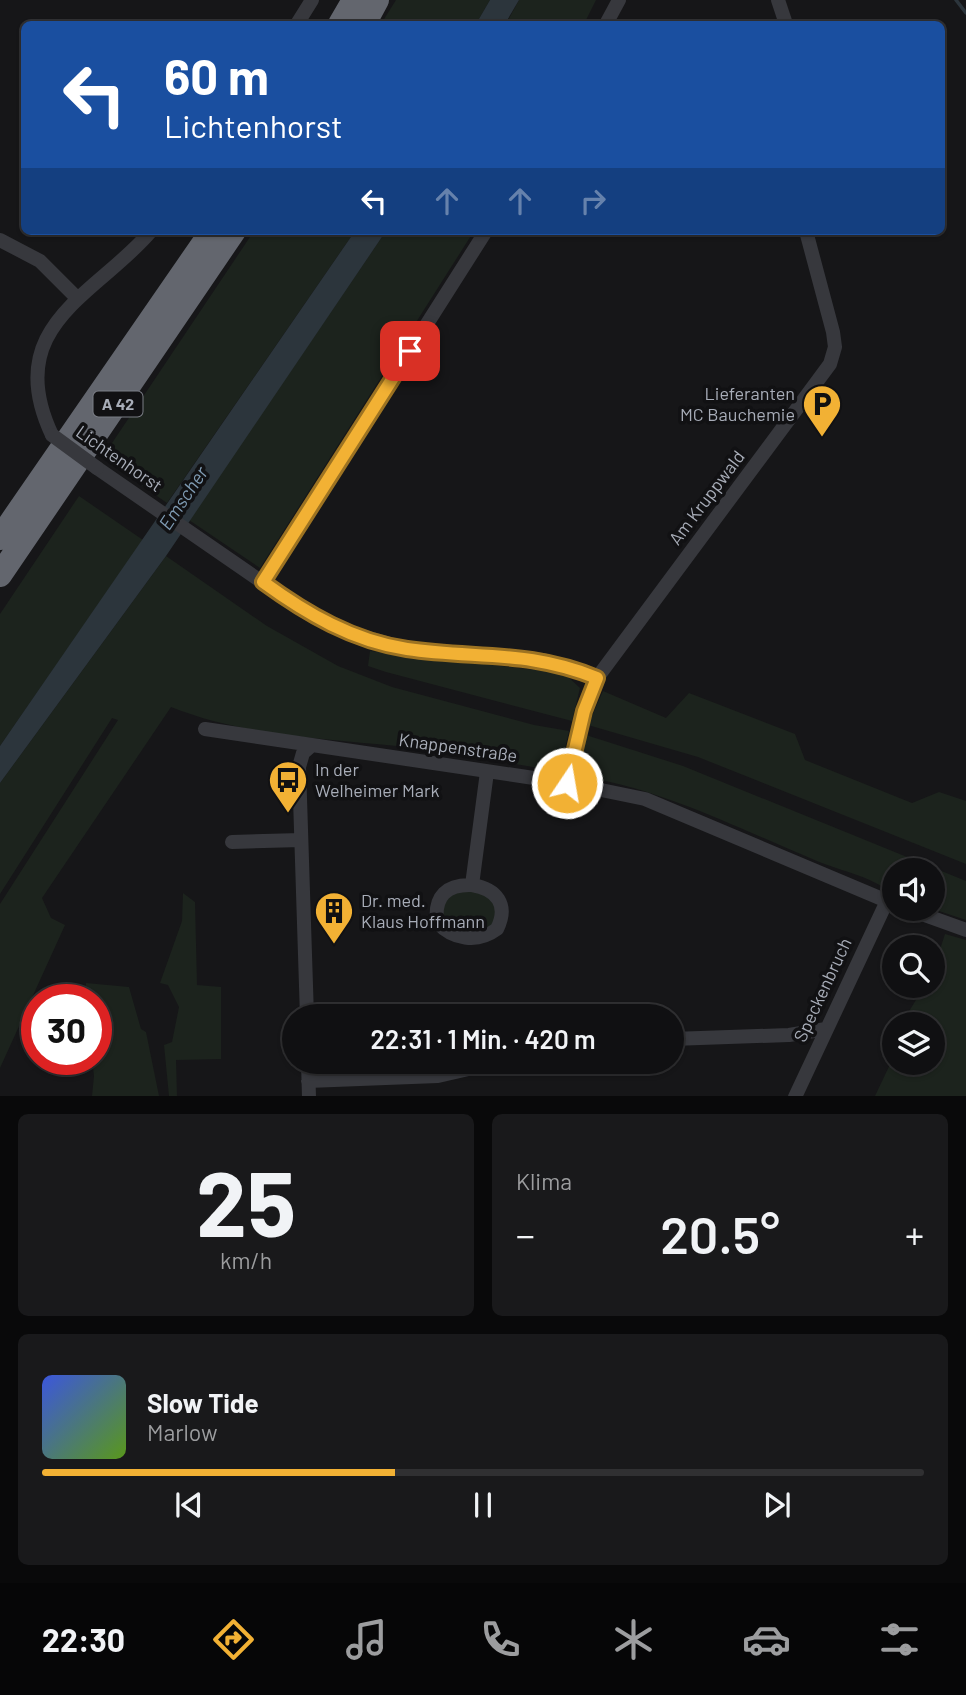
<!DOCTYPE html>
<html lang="de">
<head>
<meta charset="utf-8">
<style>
  :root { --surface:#101012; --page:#19191b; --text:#f1f3f6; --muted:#9c9d9f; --line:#303032; --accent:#f2b134 }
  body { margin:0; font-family:Barlow,sans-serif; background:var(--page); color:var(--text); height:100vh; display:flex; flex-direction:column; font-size:26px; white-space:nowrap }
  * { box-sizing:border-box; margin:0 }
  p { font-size:23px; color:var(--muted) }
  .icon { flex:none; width:38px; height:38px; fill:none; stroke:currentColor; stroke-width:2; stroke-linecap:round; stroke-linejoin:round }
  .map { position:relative; height:1096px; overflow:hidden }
  .details { display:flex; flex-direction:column; gap:18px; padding:18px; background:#09090a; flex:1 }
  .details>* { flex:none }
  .hud { position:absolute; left:21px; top:21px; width:924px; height:214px; border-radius:10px; box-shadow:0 2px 5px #0004,0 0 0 2px var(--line); background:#1a4fa0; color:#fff; overflow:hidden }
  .fabs { position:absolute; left:882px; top:858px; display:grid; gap:14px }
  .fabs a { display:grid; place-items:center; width:63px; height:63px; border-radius:50%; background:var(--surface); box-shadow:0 2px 5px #0004,0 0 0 2px var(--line); font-size:35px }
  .speed { position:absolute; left:21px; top:984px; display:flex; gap:14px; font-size:35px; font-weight:700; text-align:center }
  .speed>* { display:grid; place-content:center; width:91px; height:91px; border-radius:50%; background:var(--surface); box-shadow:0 2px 5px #0004,0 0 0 2px var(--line); line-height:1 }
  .speed .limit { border:10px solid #d22; background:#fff; color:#111 }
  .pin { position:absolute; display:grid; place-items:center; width:60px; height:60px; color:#fff; margin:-30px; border-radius:14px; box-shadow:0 4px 10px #0006 }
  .me { position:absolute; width:77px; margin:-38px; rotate:12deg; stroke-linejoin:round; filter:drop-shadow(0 0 5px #0008) }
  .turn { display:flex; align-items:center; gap:24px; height:147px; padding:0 28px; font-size:32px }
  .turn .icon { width:91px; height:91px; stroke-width:2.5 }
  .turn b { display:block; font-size:49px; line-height:60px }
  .lanes { display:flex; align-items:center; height:66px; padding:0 28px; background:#0003; justify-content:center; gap:35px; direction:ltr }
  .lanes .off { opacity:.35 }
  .big { font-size:52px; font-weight:600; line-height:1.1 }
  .details .widget { flex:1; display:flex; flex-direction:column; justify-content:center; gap:10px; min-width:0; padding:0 24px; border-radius:10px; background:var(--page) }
  .details .dial { align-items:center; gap:0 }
  .dial b { font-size:91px; line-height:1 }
  .song { display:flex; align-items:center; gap:21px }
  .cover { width:84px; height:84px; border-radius:10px; background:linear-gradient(135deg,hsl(230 70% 55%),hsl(90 70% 35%)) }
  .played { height:7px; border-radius:4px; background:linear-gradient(90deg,var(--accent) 40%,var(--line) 40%) }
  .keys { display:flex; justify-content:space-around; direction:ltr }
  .heat { display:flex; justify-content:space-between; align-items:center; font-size:38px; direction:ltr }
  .details .tiles { flex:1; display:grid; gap:18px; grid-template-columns:1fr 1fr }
  .widget:last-child { grid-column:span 2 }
  .trip { position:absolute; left:282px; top:1004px; width:402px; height:70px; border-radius:35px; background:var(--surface); box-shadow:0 2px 5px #0004,0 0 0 2px var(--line); font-weight:600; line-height:70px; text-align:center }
  .tab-bar { display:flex; height:112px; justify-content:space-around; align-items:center; background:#060607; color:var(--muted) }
  .tab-bar .icon { width:49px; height:49px }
  .tab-bar .selected { color:var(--accent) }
  .tab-bar b { font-size:32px; color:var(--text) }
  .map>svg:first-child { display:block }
</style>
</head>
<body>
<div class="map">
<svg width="966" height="1097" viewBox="0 0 966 1097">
  <rect width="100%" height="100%" fill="#161618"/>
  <!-- green -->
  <path fill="#1c231d" d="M 396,0 L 490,0 L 476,24 L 381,24 Z
    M 519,0 L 596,0 L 584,24 L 506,24 Z
    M 254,231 L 355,231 L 167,503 L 102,458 Z
    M 386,231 L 474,231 L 260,568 L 189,520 Z
    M 79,496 L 143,540 L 0,746 L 0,614 Z
    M 166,556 L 267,626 L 338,666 L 392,687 L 534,725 L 569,731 L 561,766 L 555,771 C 502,762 450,752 397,746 C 320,738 244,736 171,707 L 42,898 L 51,918 L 65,925 L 0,1068 L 0,904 L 118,720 L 112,718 L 0,894 L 0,783 Z
    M 370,651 L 564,673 L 580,688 L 572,721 L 386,672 L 368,666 Z
    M 603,691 L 666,718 L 689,693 L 795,734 L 805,760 L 912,803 L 939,792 L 966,801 L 966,864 L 698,757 L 588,725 Z
    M 586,735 L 683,766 L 966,881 L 966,920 L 930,908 L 933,870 L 894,870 L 894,895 C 872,876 843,872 817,861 C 742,830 667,791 586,777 L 581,762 Z
    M 456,890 L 480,892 L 495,902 L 497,918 L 487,933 L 466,934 L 442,921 L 443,904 Z
    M 183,893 L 195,902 L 197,985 L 221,987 L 221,1059 L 176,1060 L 177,1096 L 169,1096 L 164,1045 L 172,1042 L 179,1007 L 168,985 L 160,983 L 182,921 Z
    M 945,934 L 966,940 L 966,1096 L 875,1096 L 894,1056 L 894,1062 L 933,1062 L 933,1024 L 909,1024 L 905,1018 L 925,985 L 933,985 L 933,971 Z
    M 86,983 L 129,987 L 141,1029 L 146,1032 L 159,1096 L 92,1096 L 94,1076 L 92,1059 L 96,1059 L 96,999 L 86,999 Z"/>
  <!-- water -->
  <path fill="#2c353c" d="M 490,0 L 519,0 L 505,24 L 476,24 Z
    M 355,231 L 386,231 L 166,556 L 0,783 L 0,746 Z"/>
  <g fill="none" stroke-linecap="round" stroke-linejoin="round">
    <!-- stream -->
    <path stroke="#2c353c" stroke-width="3.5" d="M 956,0 L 966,13"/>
    <!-- street -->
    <path stroke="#37383d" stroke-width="14" d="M 778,0 L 786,24
      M 297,24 L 312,0
      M 606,24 L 619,0
      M 0,240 L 40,261 L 73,294
      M 52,435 C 0,325 98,294 151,231
      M 97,468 L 291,602 L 347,632 L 408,649 L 543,660 L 597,678
      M 263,582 L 486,231
      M 205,729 L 567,783 L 645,799 L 894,904
      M 567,783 L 584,711 L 597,678 L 830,364 L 835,347 L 833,332 L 806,231
      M 232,842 L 301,840
      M 472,885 C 447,884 434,896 437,922 C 452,939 477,944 497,929 C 509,905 497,889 472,885 L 487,772
      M 905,908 L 966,930
      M 307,1017 L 299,767 L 303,753 L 311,746
      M 672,1039 L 789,1035 L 826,1029
      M 308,1062 L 309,1097
      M 308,1081 L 438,1076 L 499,1062
      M 795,1097 L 887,901"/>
    <!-- highway -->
    <path stroke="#63666e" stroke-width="24" d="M 340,24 L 354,0
      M 364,24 L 377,0
      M 0,538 L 212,231
      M 0,575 L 234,231"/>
    <!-- street-bridge -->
    <path stroke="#37383d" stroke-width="14" d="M 52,435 L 97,468"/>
  </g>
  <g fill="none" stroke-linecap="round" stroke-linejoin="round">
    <!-- route casing -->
    <g stroke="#9d7322" stroke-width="18">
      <path id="route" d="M 410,351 L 263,582 C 307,614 353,641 407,649 C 476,659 529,650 597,678 L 584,711 L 567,783"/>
    </g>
    <!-- route -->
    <use href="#route" stroke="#f2b134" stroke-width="12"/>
  </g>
  <!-- icons -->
  <defs>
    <g id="parking-pin" transform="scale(2.0125)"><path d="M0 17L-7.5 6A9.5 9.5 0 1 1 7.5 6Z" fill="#f2b134" stroke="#111113"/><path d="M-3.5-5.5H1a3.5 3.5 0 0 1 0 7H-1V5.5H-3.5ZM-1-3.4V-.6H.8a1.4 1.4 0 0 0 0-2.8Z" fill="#111"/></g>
    <g id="bus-pin" transform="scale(2.0125)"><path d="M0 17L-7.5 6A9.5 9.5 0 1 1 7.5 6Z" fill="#f2b134" stroke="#111113"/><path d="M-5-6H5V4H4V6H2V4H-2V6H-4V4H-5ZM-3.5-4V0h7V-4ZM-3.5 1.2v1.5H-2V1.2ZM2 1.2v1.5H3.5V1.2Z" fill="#111"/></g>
    <g id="building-pin" transform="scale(2.0125)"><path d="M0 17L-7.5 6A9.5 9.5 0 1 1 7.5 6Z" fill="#f2b134" stroke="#111113"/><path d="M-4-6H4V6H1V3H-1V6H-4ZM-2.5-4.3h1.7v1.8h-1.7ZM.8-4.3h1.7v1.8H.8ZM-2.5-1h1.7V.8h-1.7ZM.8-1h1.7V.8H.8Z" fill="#111"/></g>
  </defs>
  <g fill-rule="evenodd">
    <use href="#parking-pin" x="822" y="404"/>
    <use href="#bus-pin" x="288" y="780"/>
    <use href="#building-pin" x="334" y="911"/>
  </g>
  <g text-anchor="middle" stroke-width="7" stroke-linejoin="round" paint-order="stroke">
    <!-- shield labels -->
    <rect fill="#111113" stroke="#7b7e86" stroke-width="2" x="93.5" y="391.5" width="49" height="25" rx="5"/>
    <g font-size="16" font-weight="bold" fill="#a8adb8">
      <text x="118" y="410">A 42</text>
    </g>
    <!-- poi labels -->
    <g font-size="18" fill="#a8adb8" stroke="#111113" text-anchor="start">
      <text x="795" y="400" text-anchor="end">Lieferanten<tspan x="795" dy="21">MC Bauchemie</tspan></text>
      <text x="315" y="776">In der<tspan x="315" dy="21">Welheimer Mark</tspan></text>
      <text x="361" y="907">Dr. med.<tspan x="361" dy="21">Klaus Hoffmann</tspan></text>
    </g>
    <!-- street labels -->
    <g font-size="18" fill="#a8adb8" stroke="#111113">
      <text transform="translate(119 459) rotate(35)" y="6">Lichtenhorst</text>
      <text transform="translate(707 498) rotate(-53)" y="6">Am Kruppwald</text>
      <text transform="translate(458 748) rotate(8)" y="6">Knappenstraße</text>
      <text transform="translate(823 990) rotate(-65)" y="6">Speckenbruch</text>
    </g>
    <!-- water labels -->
    <g font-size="19" font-style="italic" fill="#7f9bb3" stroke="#111113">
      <text transform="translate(183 498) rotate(-56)" y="7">Emscher</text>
    </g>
  </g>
</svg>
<div class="fabs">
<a><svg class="icon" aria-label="sound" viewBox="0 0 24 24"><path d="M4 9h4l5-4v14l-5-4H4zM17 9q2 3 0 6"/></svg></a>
<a><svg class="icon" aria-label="search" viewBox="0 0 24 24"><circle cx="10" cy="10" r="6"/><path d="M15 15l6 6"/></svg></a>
<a><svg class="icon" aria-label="layers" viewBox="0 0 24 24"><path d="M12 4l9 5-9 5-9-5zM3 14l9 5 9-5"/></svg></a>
</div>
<div class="speed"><div class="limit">30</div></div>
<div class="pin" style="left:410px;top:351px;background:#d93025"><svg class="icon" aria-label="arrive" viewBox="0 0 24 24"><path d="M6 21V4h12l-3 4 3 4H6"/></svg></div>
<svg class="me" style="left:567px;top:783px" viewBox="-20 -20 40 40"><circle r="17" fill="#f2b134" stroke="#fff" stroke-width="3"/><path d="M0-11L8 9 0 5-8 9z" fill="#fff"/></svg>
<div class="trip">22:31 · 1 Min. · 420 m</div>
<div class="hud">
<div class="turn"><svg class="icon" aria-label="left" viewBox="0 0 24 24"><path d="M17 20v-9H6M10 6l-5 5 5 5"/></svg><div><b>60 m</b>Lichtenhorst</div></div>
<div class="lanes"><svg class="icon" aria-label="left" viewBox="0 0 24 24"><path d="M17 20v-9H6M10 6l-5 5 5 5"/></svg><svg class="icon off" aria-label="ahead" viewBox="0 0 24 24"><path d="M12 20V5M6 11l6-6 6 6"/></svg><svg class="icon off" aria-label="ahead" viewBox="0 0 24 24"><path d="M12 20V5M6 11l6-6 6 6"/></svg><svg class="icon off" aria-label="right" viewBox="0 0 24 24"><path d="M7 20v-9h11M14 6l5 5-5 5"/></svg></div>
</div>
</div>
<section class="details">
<div class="tiles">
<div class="widget dial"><b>25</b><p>km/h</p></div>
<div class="widget"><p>Klima</p>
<div class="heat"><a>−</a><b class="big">20.5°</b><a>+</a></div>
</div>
<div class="widget">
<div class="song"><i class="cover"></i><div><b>Slow Tide</b><p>Marlow</p></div></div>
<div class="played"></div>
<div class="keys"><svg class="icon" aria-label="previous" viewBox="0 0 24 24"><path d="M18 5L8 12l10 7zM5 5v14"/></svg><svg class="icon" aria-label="pause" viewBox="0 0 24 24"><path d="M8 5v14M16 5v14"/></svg><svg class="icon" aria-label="next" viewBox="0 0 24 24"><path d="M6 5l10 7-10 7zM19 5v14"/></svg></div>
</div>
</div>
</section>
<nav class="tab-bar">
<b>22:30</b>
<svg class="icon selected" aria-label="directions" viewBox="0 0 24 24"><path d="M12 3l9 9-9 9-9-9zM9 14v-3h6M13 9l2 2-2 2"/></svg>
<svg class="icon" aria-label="music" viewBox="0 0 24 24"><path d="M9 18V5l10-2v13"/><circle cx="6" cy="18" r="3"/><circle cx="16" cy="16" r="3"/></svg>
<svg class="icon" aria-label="phone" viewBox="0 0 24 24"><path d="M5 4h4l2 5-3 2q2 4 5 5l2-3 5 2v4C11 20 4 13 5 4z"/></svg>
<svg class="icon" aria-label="climate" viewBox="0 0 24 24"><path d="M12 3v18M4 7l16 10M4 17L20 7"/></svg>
<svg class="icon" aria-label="car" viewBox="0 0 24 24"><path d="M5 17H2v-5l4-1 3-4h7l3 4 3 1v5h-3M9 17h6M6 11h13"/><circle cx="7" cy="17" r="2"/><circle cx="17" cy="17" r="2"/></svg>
<svg class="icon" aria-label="filters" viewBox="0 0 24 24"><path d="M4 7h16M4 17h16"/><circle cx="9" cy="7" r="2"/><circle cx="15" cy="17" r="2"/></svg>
</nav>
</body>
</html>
